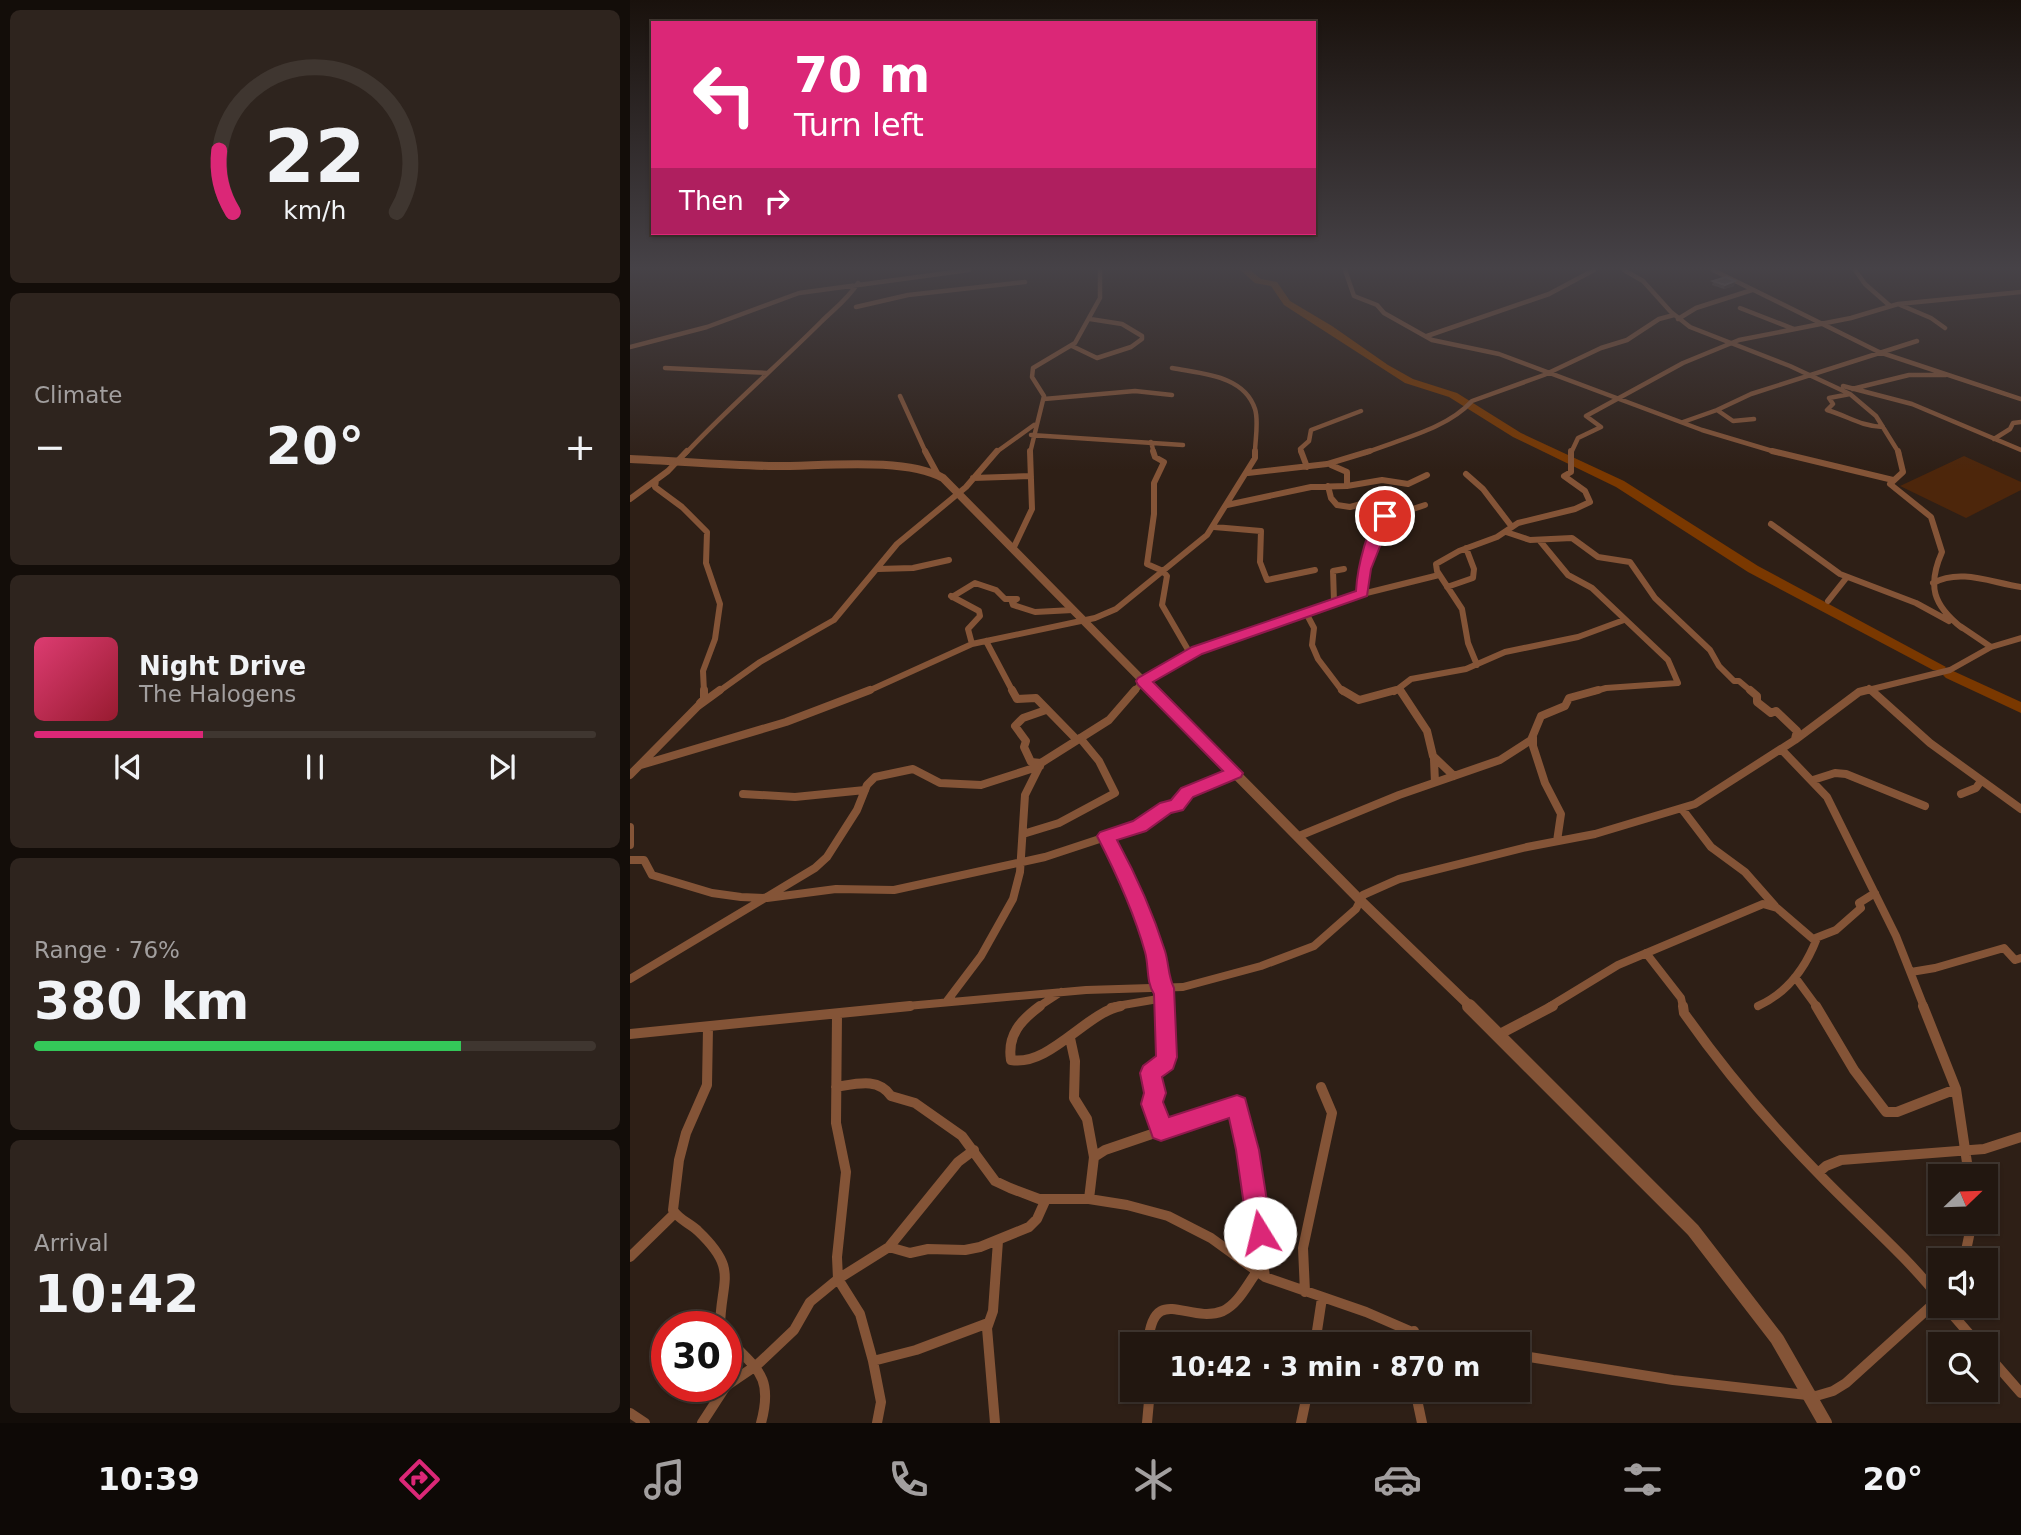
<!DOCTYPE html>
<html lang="en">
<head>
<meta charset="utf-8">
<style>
  :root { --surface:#221710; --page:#2e241e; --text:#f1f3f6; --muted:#a29f9f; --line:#3f3630; --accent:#db2777 }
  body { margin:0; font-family:"DejaVu Sans",sans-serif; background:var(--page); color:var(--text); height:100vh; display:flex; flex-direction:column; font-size:26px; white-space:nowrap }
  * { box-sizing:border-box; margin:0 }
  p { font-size:23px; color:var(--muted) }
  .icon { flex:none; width:38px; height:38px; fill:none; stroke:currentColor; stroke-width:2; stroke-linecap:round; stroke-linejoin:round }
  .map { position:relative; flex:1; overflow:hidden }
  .panel { display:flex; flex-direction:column; gap:10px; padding:10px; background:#130d09; width:630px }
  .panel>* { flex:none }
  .banner { position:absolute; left:21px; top:21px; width:665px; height:214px; border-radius:0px; box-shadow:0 2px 5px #0004,0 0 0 2px var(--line); background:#db2777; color:#fff; overflow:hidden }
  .needle { width:46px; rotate:67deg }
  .fabs { position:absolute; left:1298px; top:1164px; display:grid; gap:14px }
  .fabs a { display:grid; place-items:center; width:70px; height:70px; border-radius:0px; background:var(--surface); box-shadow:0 2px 5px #0004,0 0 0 2px var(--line); font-size:35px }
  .speed { position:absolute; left:21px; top:1311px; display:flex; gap:14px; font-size:35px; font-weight:700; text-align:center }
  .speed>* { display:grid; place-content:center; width:91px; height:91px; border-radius:50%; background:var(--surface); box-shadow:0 2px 5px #0004,0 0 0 2px var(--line); line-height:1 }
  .speed .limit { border:10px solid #d22; background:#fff; color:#111 }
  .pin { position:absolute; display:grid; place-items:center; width:60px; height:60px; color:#fff; margin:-30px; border:4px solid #fff; border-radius:50%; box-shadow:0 2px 7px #0007 }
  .me { position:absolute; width:77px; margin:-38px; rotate:351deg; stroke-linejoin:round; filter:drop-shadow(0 0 5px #0008) }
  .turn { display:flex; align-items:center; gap:24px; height:147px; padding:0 28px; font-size:32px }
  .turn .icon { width:91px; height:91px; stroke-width:2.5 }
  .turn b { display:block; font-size:49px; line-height:60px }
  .then { display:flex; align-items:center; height:66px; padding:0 28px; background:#0003; gap:14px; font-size:26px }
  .big { font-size:52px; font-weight:600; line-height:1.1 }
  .panel .card { flex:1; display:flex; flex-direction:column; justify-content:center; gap:10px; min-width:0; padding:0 24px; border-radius:10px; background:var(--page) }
  .panel .dial { align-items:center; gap:0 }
  .dial svg { height:182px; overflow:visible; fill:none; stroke:var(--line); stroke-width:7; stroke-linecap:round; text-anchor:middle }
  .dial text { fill:var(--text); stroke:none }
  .song { display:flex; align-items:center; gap:21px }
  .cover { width:84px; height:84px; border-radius:10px; background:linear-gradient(135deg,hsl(340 70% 55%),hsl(350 70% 35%)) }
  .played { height:7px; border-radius:4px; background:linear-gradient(90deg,var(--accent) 30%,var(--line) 30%) }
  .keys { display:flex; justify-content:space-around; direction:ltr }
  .heat { display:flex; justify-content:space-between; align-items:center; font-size:38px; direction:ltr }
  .charge { height:10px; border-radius:5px; background:linear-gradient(90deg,#34c759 76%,var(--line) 0) }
  .trip { position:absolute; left:490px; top:1332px; width:410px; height:70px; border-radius:0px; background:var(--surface); box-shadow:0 2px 5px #0004,0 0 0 2px var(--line); font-weight:600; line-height:70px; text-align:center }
  .menu { display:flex; height:112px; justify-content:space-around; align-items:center; background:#0e0906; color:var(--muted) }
  .menu .icon { width:49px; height:49px }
  .menu .selected { color:var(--accent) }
  .menu b { font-size:32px; color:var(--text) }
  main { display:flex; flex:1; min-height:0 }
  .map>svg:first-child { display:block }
</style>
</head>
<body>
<main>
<section class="panel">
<div class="card dial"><svg viewBox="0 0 100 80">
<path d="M14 69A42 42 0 1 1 86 69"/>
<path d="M14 69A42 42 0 0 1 8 42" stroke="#db2777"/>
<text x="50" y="56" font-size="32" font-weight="700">22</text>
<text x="50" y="72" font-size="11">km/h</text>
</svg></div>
<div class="card"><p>Climate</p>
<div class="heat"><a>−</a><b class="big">20°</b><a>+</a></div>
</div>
<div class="card">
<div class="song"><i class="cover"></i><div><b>Night Drive</b><p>The Halogens</p></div></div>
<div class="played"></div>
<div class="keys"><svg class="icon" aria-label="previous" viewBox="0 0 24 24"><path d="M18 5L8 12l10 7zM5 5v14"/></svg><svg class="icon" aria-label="pause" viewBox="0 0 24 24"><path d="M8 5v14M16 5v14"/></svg><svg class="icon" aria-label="next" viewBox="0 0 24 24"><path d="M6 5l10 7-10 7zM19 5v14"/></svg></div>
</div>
<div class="card"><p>Range · 76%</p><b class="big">380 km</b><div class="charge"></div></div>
<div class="card"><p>Arrival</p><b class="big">10:42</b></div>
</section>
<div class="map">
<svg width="1391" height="1423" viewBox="0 0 1391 1423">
  <rect width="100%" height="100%" fill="#2e1f16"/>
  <!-- green -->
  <path fill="#4d260b" d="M 1334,456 L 1391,482 L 1391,490 L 1336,518 L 1270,486 Z"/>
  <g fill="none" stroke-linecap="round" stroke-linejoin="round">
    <!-- river -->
    <path fill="#7a3800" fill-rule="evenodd" d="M 610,270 L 620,270 L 631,279 L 647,282 L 660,301 L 702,326 L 758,365 L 783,379 L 827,393 L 891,433 L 994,481 L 1128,566 L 1316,667 L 1313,670 L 1303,670 L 1118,572 L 986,487 L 883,437 L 819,397 L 775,383 L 654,305 L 641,286 L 625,283 Z
      M 1321,670 L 1391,702 L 1391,713 L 1316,678 L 1313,675 L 1316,672 Z"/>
    <!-- minor-far3 -->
    <path stroke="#845437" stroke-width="4.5" d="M 715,270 L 724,296 L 747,305 L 754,313 L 802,340 L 869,354 L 1072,430 L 1149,453
      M 994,270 L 1013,281 L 1041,312 L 1060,327 L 1160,366 L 1220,394 L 1246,416 L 1269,453
      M 1083,270 L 1249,352 L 1391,399
      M 1225,270 L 1235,284 L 1259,305
      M 1268,304 L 1301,318 L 1315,328
      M 226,307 L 278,295 L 395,282
      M 1110,308 L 1164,329
      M 1048,319 L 1066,308 L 1122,290
      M 797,336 L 919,294 L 964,270
      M 442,346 L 467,358 L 501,347 L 512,339 L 512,336 L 492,324 L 460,319
      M 0,347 L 77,327 L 169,293 L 339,270
      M 35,368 L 137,373
      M 542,368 C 572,374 614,375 625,409 C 629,421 625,440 625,453
      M 1213,386 L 1282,404 L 1391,450
      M 1222,389 L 1279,375 L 1316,375
      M 1220,394 L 1199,398 L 1203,404 L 1197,410 C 1218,416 1230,426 1253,427
      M 270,396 L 296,453
      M 414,399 L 505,391 L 542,395
      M 1124,419 L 1103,421 L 1087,410 L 1121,394 L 1287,341
      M 1053,422 L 1087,410
      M 401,435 L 553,445
      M 1364,439 L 1380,429 L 1383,423 L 1391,422
      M 521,442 L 524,453
      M 56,453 C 99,407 147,366 191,322 C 204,309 218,299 228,283
      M 365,453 L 404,425
      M 400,453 L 414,396 L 402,377 L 403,368 L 445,343 L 470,298 L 470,270
      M 671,453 L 670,449 L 679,441 L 681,430 L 731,411
      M 735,453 C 770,439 817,429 842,401 L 914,375 L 971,348 L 997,340 L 1029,319 L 1044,315
      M 941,453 L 948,438 L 971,427 L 956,416 L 1053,363 L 1109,340 L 1221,318 L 1268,304 L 1391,292"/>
    <!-- minor-far2 -->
    <path stroke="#845437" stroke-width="6" d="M 295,451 L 308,475
      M 523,451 L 525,457 L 534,462 L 524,483 L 524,514 L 517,564 L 533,571 L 537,576 L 532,605 L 561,655
      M 671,451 L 677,467
      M 1142,451 L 1263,480
      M 1268,451 L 1273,472 L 1260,484 L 1301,517 L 1312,552 C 1297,586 1303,605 1332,628
      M 701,465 L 717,472 L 717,486
      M 618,473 L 697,464 L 740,451
      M 836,474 L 853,489 L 882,527
      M 343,478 L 401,476
      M 26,480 L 25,487 L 52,507 L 77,532 L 76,563 L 90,604 L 85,639 L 73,671 L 74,692
      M 698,486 L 701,498 L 707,505 L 720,507 L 743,501
      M 0,499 L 38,471 L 57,451
      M 597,505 L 681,487 L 717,486 L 752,480 L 778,484 L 797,475
      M 1141,524 L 1210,574 L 1286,603 L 1319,621
      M 584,527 L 631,531 L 630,562 L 637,580 L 685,570
      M 876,532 L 900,540 L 942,538 L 968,557 L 1000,562 L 1025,598 L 1080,650 L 1089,666 L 1104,681 L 1109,681 L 1122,692
      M 910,541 L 938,575 L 962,588 L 1038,660 L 1048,683 L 976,688 L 962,692
      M 383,549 L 402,509 L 400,451
      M 248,569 L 283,568 L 319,560
      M 1303,583 C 1331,568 1362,583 1391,587
      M 817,587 L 843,578 L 844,569 L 836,548
      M 732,593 L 734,569 L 752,519 L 795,505
      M 321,596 L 349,611 L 350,616 L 338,629 L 342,644
      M 322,597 L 345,583 L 366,590 L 375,599 L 387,599 L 382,602 L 383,605 L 405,612 L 443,610
      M 704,601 L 703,571 L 714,569
      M 1198,601 L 1217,577
      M 675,611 L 684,628 L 682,645 L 688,659 L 713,692
      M 1330,626 L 1361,647
      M 356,641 L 383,692
      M 847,665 L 838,643 L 832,609 L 807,571 L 806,564 L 829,551 L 867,537 L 888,523 L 945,509 L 960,502 L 955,491 L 934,476 L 941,472 L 941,451
      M 1239,688 L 1243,692
      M 769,689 L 771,692
      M 88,692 L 130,662 L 204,620 L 267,544 L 336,487 L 367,451
      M 236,692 L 342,644 L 465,618 L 486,609 L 577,535 L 625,458 L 625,451
      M 504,692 L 513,681 L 567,651 L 704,601 L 809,575
      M 764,692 L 781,679 L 836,669 L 875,652 L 948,637 L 994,620
      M 1230,692 L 1320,670 L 1361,647 L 1391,638"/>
    <!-- minor-far1 -->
    <path stroke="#845437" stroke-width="8" d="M 382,690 L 387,699 L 406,698 L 447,740
      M 712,690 L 729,700 L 766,690
      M 770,690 L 797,731 L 803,756 L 824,776
      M 1120,690 L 1127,696 L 1127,702 L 1141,713 L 1146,711 L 1167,731 L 1165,739
      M 1241,690 L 1300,743 L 1391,809
      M 70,703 L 74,699 L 74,690
      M 903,737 L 903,746 L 915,783 L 931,814 L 927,841
      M 1151,749 L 1197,797 L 1266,936 L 1294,1007
      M 804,760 L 805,782
      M 411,763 L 401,762 L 394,747 L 396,741 L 385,726 L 393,718 L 416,710
      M 11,765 L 156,722 L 240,690
      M 0,775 L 68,706 L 90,690
      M 1183,780 L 1205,773 L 1216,774 L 1295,806
      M 113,794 L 165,797 L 235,790
      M 1331,794 L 1346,788 L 1351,781
      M 1052,809 L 1081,847 L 1115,872 L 1145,906
      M 0,827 L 0,845
      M 393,834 L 429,823 L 485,793 L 469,761 L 450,738
      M 476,836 C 501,884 524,934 530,988
      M 669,836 L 769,795 L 870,760 L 901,740 L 911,716 L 935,706 L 939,698 L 968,690
      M 0,860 L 14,860 L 22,875 L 82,893 L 111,897 L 137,898 L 206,889 L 264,890 L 415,857 L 509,826 L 537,807 L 547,806 L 557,792 L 605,773
      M 1016,953 L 1051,998 L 1053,1007
      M 1281,972 L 1305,968 L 1374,948 L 1385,960 L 1391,958
      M 1165,977 L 1187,1007
      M 0,979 L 185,868 L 197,857 L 227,810 L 237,785 L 245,777 L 283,769 L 310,783 L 351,785 L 410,766
      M 534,995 L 535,1007
      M 317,1001 L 351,956 L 383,899 L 390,872 L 395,795 L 411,763 L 479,720 L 505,690
      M 1128,1006 C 1157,993 1176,967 1187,938
      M 266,1007 L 456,990 L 553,987 L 631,966 L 684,946 L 726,909 L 733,895 L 769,879 L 897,847 L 965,834 L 1065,804 L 1165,740 L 1229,692 L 1237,690
      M 408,1007 L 431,992
      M 481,1007 L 534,998
      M 919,1007 L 988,965 L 1133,904 L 1147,908 L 1183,939 L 1206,930 L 1231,908 L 1229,903 L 1245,893"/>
    <!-- minor -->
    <path stroke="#845437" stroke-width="10" d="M 410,1006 C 391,1020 377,1035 381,1060 C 419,1067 457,1012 491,1006
      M 1053,1006 L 1054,1013 C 1094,1070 1139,1123 1188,1173 C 1229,1216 1274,1253 1311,1300
      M 1186,1006 L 1224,1070 L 1256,1112 L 1267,1112 L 1326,1089
      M 1293,1006 L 1326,1089 L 1339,1176
      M 207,1015 L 206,1123 L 216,1172 L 207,1257 L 208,1279 L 230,1314 L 243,1361 L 251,1402 L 247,1423
      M 78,1028 L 77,1085 L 56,1133 L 49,1160 L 43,1210 C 49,1220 60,1223 68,1231 C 109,1270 91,1279 90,1326
      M 0,1034 L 280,1006
      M 868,1035 L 923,1006
      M 440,1038 L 445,1061 L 444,1098 L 457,1119 L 464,1157
      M 206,1087 C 226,1084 248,1077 261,1096 L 285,1103 L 332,1136 L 365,1181 L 380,1188 L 409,1199 L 459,1199 L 497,1205 L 538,1216 L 581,1238 L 635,1277 L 736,1312 L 810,1344
      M 531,1131 L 527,1112 L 522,1104 L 525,1093 L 520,1073 L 535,1062 L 537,1057 L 535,1006
      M 1188,1173 L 1196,1166 L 1211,1160 L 1354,1149 L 1391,1137
      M 459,1199 L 464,1157 L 475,1150 L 607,1105 L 618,1150 L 635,1277
      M 259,1247 L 280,1253 L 298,1249 L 335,1250 L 350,1247 L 399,1227 L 407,1219 L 416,1199
      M 0,1257 L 44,1214
      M 1334,1260 L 1342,1222
      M 675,1292 L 673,1248 L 702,1113 L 691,1087
      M 1315,1306 L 1348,1344
      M 784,1331 L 784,1344
      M 96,1337 C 126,1369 144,1375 131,1423
      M 518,1344 C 523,1281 558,1325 593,1311 C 608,1304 617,1285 626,1273
      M 685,1344 L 692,1298
      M 1356,1353 L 1391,1393
      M 887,1355 L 1043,1380 L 1186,1396 L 1203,1391 L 1216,1383 L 1311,1297
      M 243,1361 L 286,1350 L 358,1323
      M 96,1386 L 127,1365 L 164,1330 L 180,1302 L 208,1279 L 259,1247 L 328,1162 L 344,1150
      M 785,1390 L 792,1423
      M 0,1413 L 15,1423
      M 72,1423 L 96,1386
      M 365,1423 L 357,1328 L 363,1311 L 368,1241
      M 517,1423 L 520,1390
      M 671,1423 L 678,1390"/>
    <!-- tertiary-far2 -->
    <path stroke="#845437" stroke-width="8" d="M 0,459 C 46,461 93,465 139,466 C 187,467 272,456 313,478 L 524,692"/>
    <!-- tertiary-far1 -->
    <path stroke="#845437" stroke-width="10" d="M 523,690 L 730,900 L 841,1007"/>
    <!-- tertiary -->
    <path stroke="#845437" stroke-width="14" d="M 839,1006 L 1063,1230 L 1147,1339 L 1195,1423"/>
  </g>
  <!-- wall -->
  <path fill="#5b4b41" d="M 1083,281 L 1105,281 L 1104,286 L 1094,289 L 1082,285 Z"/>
  <!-- shaded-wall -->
  <path fill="#423229" d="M 1105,281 L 1104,286 L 1094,289 L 1095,285 Z"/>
  <!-- building -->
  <path fill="#6b5b52" stroke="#807068" stroke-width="2" d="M 1096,277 L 1105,281 L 1095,285 L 1083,281 Z"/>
  <!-- sky -->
  <linearGradient id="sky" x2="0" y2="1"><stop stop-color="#19110c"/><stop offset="0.57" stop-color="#464247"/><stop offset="1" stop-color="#464247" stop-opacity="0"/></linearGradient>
  <rect width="1391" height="470" fill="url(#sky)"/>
  <!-- route -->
  <path fill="#db2777" stroke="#8e194d" stroke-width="2" d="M 755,512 L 762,516 L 741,569 L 737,596 L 572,654 L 523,682 L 613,773 L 611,777 L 563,797 L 553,810 L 541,813 L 516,831 L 487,840 C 506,875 523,913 535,951 C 539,964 538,976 544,988 L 547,1057 L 543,1069 L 532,1077 L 536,1093 L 533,1102 L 539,1117 L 607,1095 L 615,1098 L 629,1150 L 642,1233 L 639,1241 L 630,1245 L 622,1241 L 618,1233 L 606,1150 L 599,1118 L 531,1141 L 523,1138 L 511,1104 L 514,1093 L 510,1073 L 513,1066 L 526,1056 L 524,994 C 516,982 519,966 515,952 C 504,912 486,873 467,836 L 470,832 L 503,821 L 530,803 L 541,800 L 551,788 L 593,771 L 508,685 L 506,681 L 508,678 L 562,647 L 726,591 C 727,572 737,518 755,512 Z"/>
</svg>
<div class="fabs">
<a><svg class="needle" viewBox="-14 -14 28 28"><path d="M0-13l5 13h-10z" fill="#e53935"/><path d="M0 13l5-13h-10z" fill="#a29f9f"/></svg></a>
<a><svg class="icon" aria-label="sound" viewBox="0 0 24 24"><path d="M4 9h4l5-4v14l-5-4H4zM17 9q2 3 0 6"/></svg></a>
<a><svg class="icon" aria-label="search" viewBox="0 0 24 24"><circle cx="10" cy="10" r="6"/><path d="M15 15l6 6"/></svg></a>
</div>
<div class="speed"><div class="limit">30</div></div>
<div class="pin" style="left:755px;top:516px;background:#d93025"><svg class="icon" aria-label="arrive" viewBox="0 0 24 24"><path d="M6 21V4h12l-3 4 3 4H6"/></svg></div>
<svg class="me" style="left:630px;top:1233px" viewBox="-20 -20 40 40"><circle r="19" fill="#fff"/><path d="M0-13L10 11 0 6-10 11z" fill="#db2777"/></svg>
<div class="trip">10:42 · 3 min · 870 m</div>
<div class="banner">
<div class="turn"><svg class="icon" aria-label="left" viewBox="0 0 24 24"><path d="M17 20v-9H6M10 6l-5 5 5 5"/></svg><div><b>70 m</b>Turn left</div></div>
<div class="then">Then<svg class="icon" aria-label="right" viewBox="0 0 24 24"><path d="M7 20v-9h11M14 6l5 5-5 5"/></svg></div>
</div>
</div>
</main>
<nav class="menu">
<b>10:39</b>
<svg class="icon selected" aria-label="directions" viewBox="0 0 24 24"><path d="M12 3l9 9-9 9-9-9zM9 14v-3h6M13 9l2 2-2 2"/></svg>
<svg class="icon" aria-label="music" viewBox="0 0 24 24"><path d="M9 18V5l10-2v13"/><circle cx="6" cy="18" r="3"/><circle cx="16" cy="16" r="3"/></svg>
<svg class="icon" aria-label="phone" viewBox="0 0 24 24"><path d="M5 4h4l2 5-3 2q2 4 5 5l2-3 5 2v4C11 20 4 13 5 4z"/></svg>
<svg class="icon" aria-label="climate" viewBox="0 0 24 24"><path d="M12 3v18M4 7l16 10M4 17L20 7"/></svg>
<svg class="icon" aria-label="car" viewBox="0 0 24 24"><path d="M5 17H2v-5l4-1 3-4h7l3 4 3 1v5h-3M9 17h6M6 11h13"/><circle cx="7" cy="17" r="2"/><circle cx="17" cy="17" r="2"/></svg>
<svg class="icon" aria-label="filters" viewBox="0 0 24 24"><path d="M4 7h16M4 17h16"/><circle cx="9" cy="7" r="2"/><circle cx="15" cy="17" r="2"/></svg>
<b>20°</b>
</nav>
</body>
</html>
